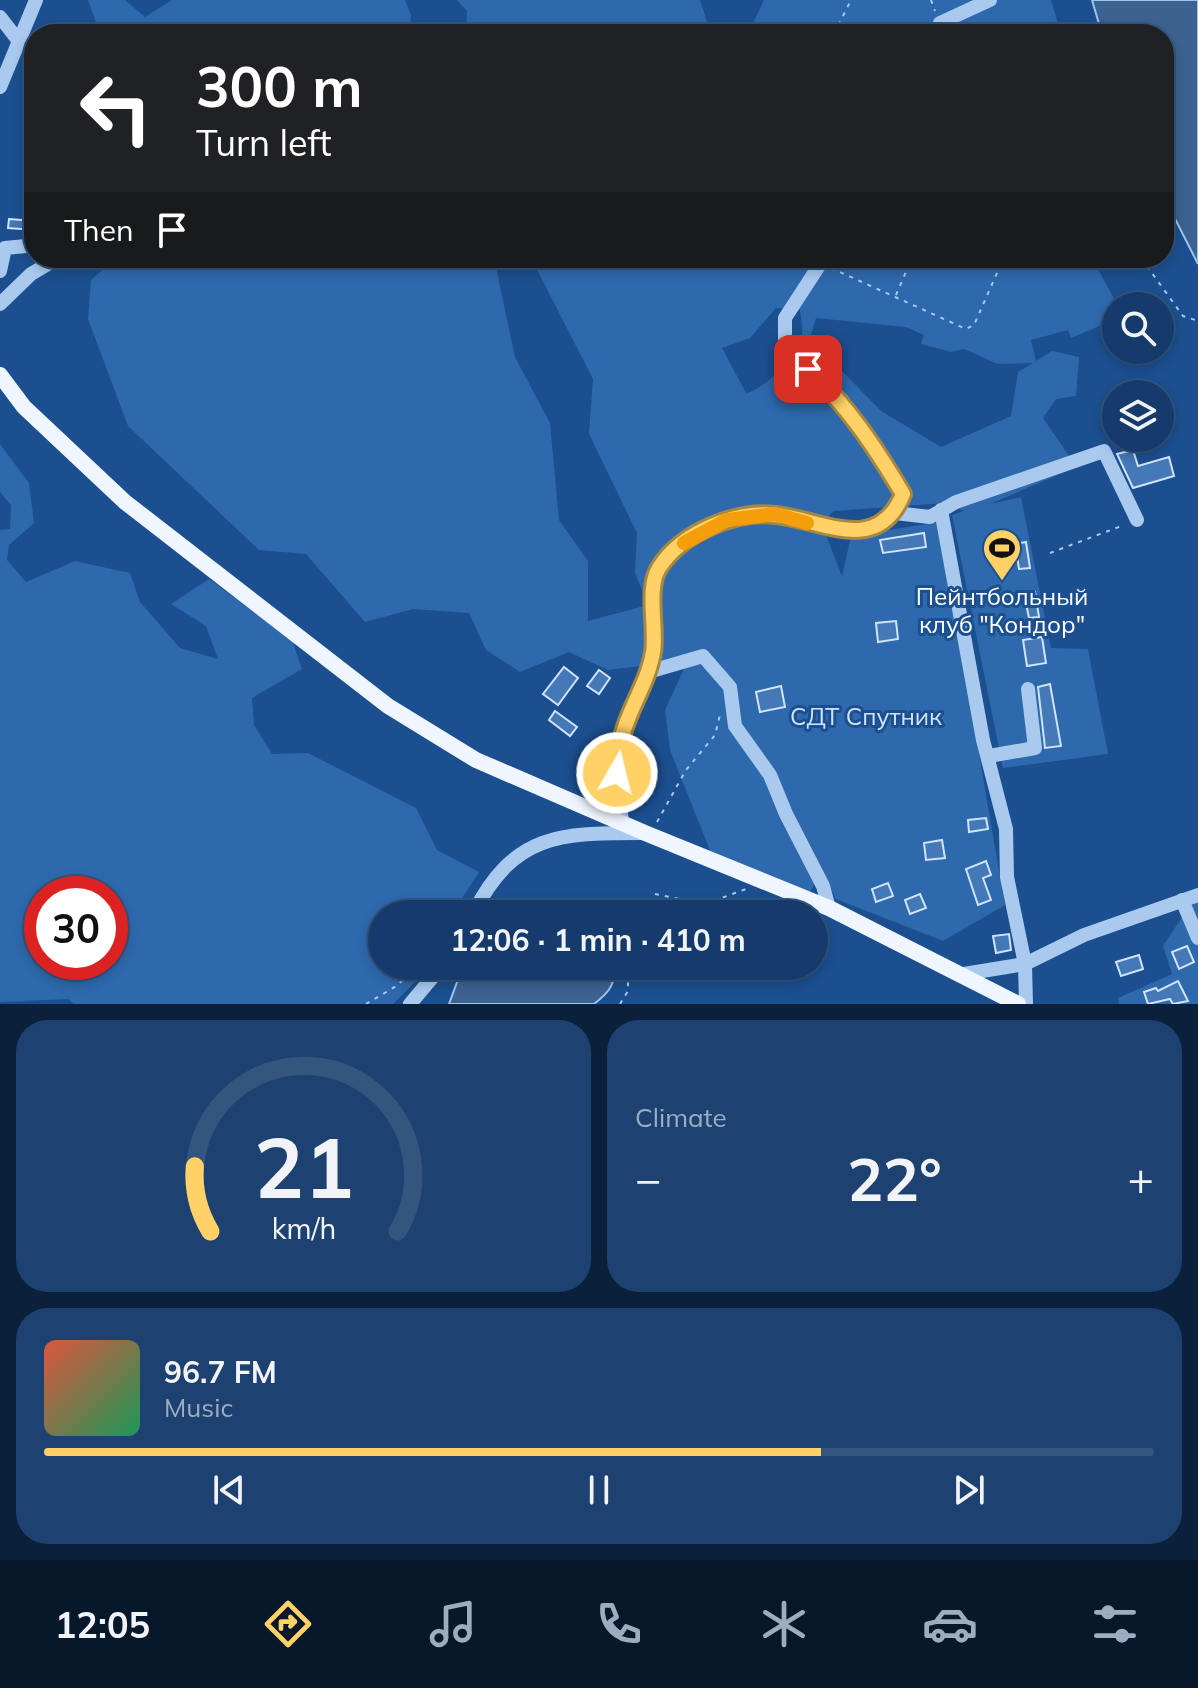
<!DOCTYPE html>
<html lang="en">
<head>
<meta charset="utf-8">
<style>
  :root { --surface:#143b6b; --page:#1d4271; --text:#f1f3f6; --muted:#9dadc1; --line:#33557e; --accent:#ffd166 }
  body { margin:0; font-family:Mulish,sans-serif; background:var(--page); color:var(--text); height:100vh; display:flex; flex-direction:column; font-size:30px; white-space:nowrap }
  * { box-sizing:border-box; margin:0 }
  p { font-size:26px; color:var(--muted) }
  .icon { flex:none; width:44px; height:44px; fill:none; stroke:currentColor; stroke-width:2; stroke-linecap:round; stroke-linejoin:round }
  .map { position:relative; height:1004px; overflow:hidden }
  .details { display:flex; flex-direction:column; gap:16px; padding:16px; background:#0b203b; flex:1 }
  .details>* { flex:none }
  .guide { position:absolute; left:24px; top:24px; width:1150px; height:244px; border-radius:32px; box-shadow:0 4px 12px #0003,0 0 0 2px var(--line); background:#202124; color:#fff; overflow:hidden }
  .controls { position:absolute; left:1102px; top:292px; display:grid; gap:16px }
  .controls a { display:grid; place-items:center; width:72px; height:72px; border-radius:50%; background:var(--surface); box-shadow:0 4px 12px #0003,0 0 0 2px var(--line); font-size:40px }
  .speed { position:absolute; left:24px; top:876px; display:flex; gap:16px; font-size:40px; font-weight:700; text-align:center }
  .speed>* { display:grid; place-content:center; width:104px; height:104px; border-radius:50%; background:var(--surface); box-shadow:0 4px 12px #0003,0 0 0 2px var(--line); line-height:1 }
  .speed .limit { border:12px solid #d22; background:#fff; color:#111 }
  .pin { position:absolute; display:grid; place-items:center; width:68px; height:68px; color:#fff; margin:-34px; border-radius:16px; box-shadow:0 4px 12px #0006 }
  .me { position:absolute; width:88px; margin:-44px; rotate:8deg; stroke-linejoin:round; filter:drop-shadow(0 0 6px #0008) }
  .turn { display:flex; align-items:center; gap:28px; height:168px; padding:0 40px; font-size:36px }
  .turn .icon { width:104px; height:104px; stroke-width:2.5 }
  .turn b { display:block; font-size:56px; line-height:68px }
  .then { display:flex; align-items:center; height:76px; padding:0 40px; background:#0003; gap:16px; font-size:30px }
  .big { font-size:60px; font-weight:700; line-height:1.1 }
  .details .card { flex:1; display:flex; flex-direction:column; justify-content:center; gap:12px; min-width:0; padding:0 28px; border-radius:32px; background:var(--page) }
  .details .dial { align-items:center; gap:0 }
  .dial svg { height:208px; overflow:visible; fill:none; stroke:var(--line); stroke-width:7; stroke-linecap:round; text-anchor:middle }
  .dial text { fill:var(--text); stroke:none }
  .song { display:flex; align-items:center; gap:24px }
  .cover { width:96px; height:96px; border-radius:12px; background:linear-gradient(135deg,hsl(10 70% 55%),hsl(150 70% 35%)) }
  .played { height:8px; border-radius:4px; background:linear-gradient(90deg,var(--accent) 70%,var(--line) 70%) }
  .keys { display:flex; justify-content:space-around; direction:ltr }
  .heat { display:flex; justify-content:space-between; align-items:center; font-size:44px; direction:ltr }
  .details .tiles { flex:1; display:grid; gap:16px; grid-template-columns:1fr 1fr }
  .card:last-child { grid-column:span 2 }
  .trip { position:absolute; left:368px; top:900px; width:460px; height:80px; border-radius:40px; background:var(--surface); box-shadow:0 4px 12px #0003,0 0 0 2px var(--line); font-weight:700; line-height:80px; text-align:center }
  .tab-bar { display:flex; height:128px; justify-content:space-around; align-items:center; background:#08182b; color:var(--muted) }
  .tab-bar .icon { width:56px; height:56px }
  .tab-bar .selected { color:var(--accent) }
  .tab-bar b { font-size:36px; color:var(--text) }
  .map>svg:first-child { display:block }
</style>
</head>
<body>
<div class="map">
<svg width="1198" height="1004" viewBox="0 0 1198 1004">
  <rect width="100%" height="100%" fill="#1b4f8f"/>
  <!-- green -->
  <path fill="#2e69ad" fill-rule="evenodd" d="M 88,0 L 125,0 L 145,17 L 172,0 L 405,0 L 411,15 L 410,34 L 100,34 Z
    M 457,0 L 700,0 L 711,34 L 466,34 L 467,11 Z
    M 764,0 L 1051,0 L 1061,34 L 748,34 Z
    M 116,258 L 494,258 L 515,357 L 550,423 L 559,520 L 588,561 L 588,621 L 648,605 L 635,573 L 637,533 L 589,434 L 593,379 L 531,258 L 1092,258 L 1118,306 L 1116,319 L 1071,338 L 1068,330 L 1031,340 L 1036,361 L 1052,351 L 1079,357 L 1076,396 L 1056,399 L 1043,418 L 1072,460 L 1067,471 L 990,504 L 1021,497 L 1051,648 L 1088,649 L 1108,754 L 1003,768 L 952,515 L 964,511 L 946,503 L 834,511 L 821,522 L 842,576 L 851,536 L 939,522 L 1005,905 L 943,941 L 836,899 L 822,870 L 809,894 L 711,853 L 670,750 L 665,710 L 688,660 L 608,670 L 569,652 L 520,672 L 486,650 L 469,613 L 413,609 L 365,622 L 306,554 L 259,550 L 128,426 L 88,319 L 91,280 ZM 776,308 L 800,310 C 801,318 803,328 802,335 C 799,355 765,389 746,393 L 722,348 L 750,338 ZM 816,318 L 906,327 L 924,335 L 921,344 L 951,352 L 964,349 L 998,364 L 1033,363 L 1018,372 L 1011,416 L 941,447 L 881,411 L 810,338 Z
    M 0,444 L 29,483 L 34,523 L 9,545 L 7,560 L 26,582 L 75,561 L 130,573 L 140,602 L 180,648 L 218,659 L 206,626 L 171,604 L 209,579 L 292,640 L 302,669 L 252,698 L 254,725 L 272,754 L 308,753 L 416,808 L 437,850 L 479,872 L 452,914 L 382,914 L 382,966 L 431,966 L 393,1004 L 74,1004 L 68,999 L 0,1002 L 0,530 L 10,529 L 11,505 L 0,492 ZM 42,894 L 110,894 L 110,962 L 42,962 Z
    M 1198,902 L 1198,1004 L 1119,1004 L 1118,998 L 1172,974 L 1163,946 L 1190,905 Z"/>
  <!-- water -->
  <path fill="#3c6290" stroke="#9cc4f0" stroke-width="2" d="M 1092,0 L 1198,0 L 1198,264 L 1164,197 L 1164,34 L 1102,34 Z
    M 463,966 L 614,966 C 616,985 608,993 594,1004 L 449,1004 Z"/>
  <!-- building -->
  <path fill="#4478b7" stroke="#cfe3fa" stroke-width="2" d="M 9,219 L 34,221 L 34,230 L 8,228 Z
    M 1133,450 L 1138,466 L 1169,457 L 1174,476 L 1133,488 L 1117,454 Z
    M 924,533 L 926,547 L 883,553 L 880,540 Z
    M 1026,542 L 1030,568 L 1019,569 L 1015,544 Z
    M 1035,592 L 1039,617 L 1029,618 L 1024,594 Z
    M 896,621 L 898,639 L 878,642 L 876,623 Z
    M 1042,637 L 1046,663 L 1027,666 L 1023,640 Z
    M 564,667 L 578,678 L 558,705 L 543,694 Z
    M 599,670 L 610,678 L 599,694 L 587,686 Z
    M 1050,684 L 1061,746 L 1045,748 L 1038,687 Z
    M 781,686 L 785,707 L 760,712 L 756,692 Z
    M 555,711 L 577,727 L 570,736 L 549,720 Z
    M 986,818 L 988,829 L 969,832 L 968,820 Z
    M 942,840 L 945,858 L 926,860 L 924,843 Z
    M 986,861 L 991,875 L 983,878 L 991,900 L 978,905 L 966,869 Z
    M 888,883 L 893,896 L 876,902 L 872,889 Z
    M 920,894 L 926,908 L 910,914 L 905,900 Z
    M 1009,934 L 1011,950 L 996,953 L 993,936 Z
    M 1187,946 L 1194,962 L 1179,969 L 1172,952 Z
    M 1139,955 L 1143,969 L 1121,976 L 1116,962 Z
    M 1178,981 L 1188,1001 L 1173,1004 L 1170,999 L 1148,1004 L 1144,992 L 1156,988 L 1158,991 Z"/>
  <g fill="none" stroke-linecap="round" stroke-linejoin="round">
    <!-- path -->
    <path stroke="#a9c9ee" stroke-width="2" stroke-dasharray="4 6" stroke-linecap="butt" d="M 931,0 L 935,11
      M 834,34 L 851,0
      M 1141,258 L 1183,316 L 1198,321
      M 831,268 L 966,329 L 974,325 L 1001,264 L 1007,258
      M 896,295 L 912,258
      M 1050,553 L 1124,525
      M 657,822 L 686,770 L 715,735 L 720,715
      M 655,894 L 705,904 L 746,889
      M 664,914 L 700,905
      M 366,1004 L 398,985 L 415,966
      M 620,1004 L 628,991 L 628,966"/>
    <!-- minor -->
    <path stroke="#a9c9ee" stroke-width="14" d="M 0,17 L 18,40
      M 936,34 L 940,23 L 990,0
      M 0,87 L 36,0
      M 0,271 L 5,248 L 26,246 L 34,240
      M 0,304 L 31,274 L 58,258
      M 941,510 L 983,740 L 1006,829 L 1007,877 L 1025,964 L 1026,1004
      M 895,513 L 930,517 L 956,502 L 1104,451 L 1137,520
      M 648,672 L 703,656 L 730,687 L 735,726 L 770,775 L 786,814 L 823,886 L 829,908
      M 989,756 L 1035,748 L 1028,689
      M 622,822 C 619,794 615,766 622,738 C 628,712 645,686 652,658 C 658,634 645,590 659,568 C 681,533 735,510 776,515 C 822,520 877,556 903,494 L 842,400 L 792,353 L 785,338 L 785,318 L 824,258
      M 1182,900 L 1198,938
      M 473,914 C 514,832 562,833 644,833
      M 964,974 L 1025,964 L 1084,935 L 1198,895
      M 410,1004 L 442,966"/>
    <!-- major -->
    <path stroke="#f0f6ff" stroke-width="16" d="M 0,375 L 24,407 L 125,502 L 388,706 L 476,760 L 645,833 L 829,908 L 1018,1004"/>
  </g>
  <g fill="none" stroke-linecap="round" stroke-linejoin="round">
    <!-- route casing -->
    <g stroke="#a68842" stroke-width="20">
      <path id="route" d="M 617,773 C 619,762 619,749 622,737 C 629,708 648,683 653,652 C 657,630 646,588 659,568 C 681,533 735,510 776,515 C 822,520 878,556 903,494 C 875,447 848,406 808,369"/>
    </g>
    <!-- route -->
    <use href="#route" stroke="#ffd166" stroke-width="14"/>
    <!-- slow -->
    <path stroke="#f59e0b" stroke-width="14" d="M 684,543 L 727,520 L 775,514 L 807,523"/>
  </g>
  <!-- icons -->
  <defs>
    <g id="stadium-pin" transform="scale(2)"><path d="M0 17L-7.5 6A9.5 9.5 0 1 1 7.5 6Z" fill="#ffd166" stroke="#1b4f8f"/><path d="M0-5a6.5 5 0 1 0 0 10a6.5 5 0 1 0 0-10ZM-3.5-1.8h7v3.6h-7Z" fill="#111"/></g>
  </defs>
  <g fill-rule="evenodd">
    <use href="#stadium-pin" x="1002" y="548"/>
  </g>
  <g text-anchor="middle" stroke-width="6" stroke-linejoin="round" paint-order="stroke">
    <!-- poi labels -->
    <g font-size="24" fill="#fff" stroke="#1b4f8f">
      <text x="1002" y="605">Пейнтбольный<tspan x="1002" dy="28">клуб "Кондор"</tspan></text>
    </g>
    <!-- park labels -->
    <g font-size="24" fill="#cfe3fa" stroke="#1b4f8f">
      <text x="866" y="725">СДТ Спутник</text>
    </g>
  </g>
</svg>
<div class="controls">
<a><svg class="icon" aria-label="search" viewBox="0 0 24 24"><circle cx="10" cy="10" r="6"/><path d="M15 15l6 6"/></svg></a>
<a><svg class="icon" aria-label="layers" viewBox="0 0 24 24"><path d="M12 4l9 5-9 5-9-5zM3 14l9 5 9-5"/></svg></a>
</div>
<div class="speed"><div class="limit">30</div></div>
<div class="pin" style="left:808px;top:369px;background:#d93025"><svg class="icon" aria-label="arrive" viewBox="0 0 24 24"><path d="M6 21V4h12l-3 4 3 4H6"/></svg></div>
<svg class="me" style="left:617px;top:773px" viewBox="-20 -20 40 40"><circle r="17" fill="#ffd166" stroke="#fff" stroke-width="3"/><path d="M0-11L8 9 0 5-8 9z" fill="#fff"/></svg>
<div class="trip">12:06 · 1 min · 410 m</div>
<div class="guide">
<div class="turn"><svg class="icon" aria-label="left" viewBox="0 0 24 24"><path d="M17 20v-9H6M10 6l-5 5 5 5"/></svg><div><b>300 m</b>Turn left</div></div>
<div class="then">Then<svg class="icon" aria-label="arrive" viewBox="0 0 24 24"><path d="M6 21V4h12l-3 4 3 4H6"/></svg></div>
</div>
</div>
<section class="details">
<div class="tiles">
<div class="card dial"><svg viewBox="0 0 100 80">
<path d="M14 69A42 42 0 1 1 86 69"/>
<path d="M14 69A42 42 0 0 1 8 44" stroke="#ffd166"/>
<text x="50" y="56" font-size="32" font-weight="700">21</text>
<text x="50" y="72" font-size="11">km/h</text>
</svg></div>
<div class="card"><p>Climate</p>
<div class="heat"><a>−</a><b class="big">22°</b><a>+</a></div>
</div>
<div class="card">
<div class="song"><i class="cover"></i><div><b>96.7 FM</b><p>Music</p></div></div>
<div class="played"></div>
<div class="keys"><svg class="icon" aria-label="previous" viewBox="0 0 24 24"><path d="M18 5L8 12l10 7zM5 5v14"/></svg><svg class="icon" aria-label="pause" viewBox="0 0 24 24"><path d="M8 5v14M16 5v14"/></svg><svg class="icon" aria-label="next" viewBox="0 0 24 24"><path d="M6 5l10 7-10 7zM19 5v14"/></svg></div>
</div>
</div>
</section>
<nav class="tab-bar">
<b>12:05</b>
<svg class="icon selected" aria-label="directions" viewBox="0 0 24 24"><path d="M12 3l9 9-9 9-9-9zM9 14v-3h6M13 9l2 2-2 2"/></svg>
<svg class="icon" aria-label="music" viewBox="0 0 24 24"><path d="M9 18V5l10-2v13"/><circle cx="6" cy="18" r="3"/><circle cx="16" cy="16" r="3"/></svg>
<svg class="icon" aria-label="phone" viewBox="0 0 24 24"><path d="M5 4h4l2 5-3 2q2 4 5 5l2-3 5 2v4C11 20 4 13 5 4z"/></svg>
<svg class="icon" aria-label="climate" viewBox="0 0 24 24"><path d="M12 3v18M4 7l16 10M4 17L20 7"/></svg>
<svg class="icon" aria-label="car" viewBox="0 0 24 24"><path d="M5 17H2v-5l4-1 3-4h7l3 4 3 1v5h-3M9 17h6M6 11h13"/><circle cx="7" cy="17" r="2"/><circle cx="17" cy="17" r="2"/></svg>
<svg class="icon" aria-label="filters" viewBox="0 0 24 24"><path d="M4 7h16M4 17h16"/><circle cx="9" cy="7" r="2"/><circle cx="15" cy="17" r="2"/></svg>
</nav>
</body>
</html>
